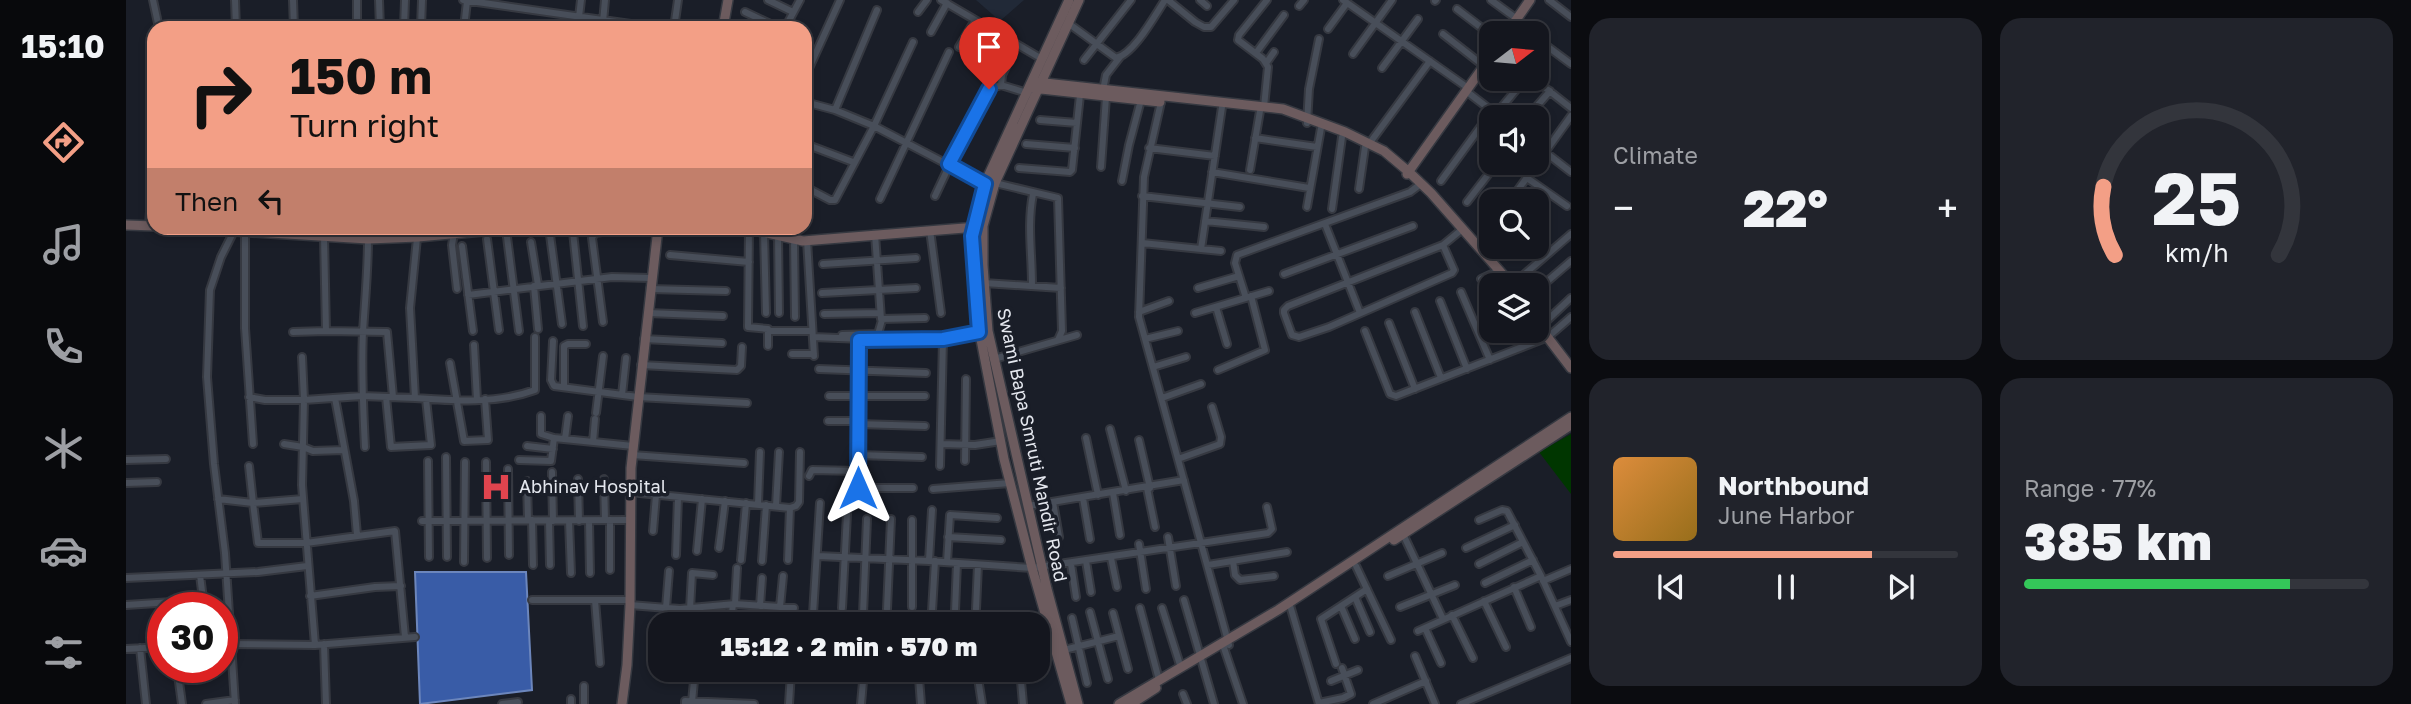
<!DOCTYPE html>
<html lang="en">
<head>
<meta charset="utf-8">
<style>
  :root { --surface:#14161e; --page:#21232b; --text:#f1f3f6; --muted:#9d9fa4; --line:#33353c; --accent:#f39f86 }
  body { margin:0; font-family:"Golos Text",sans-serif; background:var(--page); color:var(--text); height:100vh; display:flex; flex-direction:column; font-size:26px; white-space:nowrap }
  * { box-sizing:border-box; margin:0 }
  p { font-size:23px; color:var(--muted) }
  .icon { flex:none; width:38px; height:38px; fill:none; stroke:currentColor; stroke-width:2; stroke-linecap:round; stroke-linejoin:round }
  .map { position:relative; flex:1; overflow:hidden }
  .sheet { display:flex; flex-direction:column; gap:18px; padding:18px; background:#0b0c10; width:840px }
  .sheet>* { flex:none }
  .banner { position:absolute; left:21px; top:21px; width:665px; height:214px; border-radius:21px; box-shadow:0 4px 10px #0003,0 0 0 2px var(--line); background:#f39f86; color:#111; overflow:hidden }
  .needle { width:46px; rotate:74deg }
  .buttons { position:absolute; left:1353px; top:21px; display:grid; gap:14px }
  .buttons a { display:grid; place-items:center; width:70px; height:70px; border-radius:14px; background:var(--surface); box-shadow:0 4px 10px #0003,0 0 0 2px var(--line); font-size:35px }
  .speed { position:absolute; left:21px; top:592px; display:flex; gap:14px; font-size:35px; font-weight:700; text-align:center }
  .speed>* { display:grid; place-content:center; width:91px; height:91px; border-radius:50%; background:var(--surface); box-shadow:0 4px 10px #0003,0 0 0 2px var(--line); line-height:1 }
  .speed .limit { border:10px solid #d22; background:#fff; color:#111 }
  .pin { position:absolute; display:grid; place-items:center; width:60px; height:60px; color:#fff; margin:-72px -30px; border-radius:50% 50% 50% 0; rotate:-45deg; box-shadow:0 0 7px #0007 }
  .pin .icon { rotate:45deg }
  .me { position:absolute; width:77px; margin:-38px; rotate:0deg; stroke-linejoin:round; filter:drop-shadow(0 0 5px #0008) }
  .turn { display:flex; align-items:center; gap:24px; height:147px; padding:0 28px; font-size:32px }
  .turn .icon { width:91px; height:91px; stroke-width:2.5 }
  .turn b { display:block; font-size:49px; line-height:60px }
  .then { display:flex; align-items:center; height:66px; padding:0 28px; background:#0003; gap:14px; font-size:26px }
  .big { font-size:52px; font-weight:800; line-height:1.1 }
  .sheet .widget { flex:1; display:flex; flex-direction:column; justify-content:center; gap:10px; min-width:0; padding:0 24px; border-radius:21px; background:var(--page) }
  .sheet .dial { align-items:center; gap:0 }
  .dial svg { height:182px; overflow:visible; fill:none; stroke:var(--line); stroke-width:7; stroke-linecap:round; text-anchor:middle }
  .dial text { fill:var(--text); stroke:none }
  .song { display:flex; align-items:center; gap:21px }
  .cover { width:84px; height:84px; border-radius:10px; background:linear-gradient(135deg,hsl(30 70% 55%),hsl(40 70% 35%)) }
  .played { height:7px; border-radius:4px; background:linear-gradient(90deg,var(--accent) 75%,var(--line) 75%) }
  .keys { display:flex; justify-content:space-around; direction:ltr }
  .heat { display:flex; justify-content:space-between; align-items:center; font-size:38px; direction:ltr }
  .charge { height:10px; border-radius:5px; background:linear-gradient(90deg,#34c759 77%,var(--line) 0) }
  .sheet .tiles { flex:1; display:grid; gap:18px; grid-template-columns:repeat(2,1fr) }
  .trip { position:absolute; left:522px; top:612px; width:402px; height:70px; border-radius:21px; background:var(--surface); box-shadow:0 4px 10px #0003,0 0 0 2px var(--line); font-weight:800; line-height:70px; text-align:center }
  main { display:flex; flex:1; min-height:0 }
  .dock { display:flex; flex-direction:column; width:126px; justify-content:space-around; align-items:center; background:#08090c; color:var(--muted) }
  .dock .icon { width:49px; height:49px }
  .dock .selected { color:var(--accent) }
  .dock b { font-size:32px; color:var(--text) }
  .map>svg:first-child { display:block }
</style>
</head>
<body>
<main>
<nav class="dock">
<b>15:10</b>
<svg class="icon selected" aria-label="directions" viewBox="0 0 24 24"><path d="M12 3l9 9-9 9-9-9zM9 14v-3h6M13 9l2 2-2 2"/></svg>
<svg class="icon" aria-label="music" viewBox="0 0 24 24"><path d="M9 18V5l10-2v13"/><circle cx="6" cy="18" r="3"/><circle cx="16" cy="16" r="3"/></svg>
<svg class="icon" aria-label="phone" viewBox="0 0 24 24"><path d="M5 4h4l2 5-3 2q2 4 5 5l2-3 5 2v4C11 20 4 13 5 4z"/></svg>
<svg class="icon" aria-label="climate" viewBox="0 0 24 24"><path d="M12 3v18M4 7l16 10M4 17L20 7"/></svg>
<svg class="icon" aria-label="car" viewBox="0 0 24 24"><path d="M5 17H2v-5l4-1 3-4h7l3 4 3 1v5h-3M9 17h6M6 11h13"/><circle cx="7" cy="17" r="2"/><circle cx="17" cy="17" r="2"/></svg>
<svg class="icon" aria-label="filters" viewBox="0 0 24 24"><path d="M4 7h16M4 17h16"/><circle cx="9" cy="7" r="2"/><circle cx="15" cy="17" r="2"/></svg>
</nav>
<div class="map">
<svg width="1445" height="704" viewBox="0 0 1445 704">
  <rect width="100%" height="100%" fill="#1a1e28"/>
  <!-- built -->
  <path fill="#212937" d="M 850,0 L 898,0 L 874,21 Z"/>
  <!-- green -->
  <path fill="#003600" d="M 1445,434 L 1445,494 L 1413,452 Z"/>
  <!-- water -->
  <path fill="#395ca7" stroke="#6c86bc" stroke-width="2" d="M 289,572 L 400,572 L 406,690 L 294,704 Z"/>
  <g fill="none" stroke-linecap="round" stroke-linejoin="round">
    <!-- street casing -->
    <g stroke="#363941" stroke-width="10">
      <path id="street" d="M 27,0 L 33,28
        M 109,0 L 110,28
        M 167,0 L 168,28
        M 253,0 L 254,28
        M 337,0 L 533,28
        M 642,0 L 667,12
        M 815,0 L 916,59
        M 1042,0 L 1069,22 L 1078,27 L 1085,27 L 1108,0
        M 1074,0 L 1081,6
        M 1217,0 L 1342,88
        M 1365,0 L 1391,19
        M 1423,0 L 1445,17
        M 1309,1 L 1310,0
        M 1173,6 L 1178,0
        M 1331,9 L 1365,35
        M 619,12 L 653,28
        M 792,12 L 801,0
        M 453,17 L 455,0
        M 477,22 L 479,0
        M 1389,22 L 1405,33
        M 942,23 L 990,58 C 1008,54 1029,15 1039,0
        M 295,27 L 296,0
        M 231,28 L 231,0
        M 278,28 L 279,0
        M 338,28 L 341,1
        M 548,28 L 552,0
        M 659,28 L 674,0
        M 1202,29 L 1221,3
        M 805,32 L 821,3
        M 1317,34 L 1358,66
        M 1410,38 L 1445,64
        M 833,47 L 849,20
        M 1130,53 L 1158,15
        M 1227,54 L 1266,0
        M 863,57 L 867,55 L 878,37
        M 958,60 L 1005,0
        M 1141,62 L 1148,52
        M 1256,68 L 1292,19
        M 679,77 L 714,0
        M 1408,79 L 1445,108
        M 875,85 L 876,75 L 885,56
        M 977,90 L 980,75 L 994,57
        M 1340,91 L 1374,117
        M 679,102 L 709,110 L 748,126 L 861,185
        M 1035,102 L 1018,177 L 1013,317 L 1103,645
        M 1411,106 L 1424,91
        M 1138,107 L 1142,67 L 1137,59 L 1112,40 L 1113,35 L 1141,0
        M 709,110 L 751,10
        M 1370,114 L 1399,79
        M 914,120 L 951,123
        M 1181,123 L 1183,89 L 1193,39
        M 1129,138 L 1191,147
        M 900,144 L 949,148
        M 1243,144 L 1304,61
        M 682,145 L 727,162
        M 1410,145 L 1445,172
        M 1023,148 L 1089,156
        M 975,167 L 980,97
        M 893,168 L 944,172 L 946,170 L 954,95
        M 1124,170 L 1134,111
        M 1086,172 L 1183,188
        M 1401,178 L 1441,206
        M 996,181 L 1003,145 L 1015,100
        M 1315,181 L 1366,111
        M 869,183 L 932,198 L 936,331 L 932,340
        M 683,189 L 704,200 L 709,200 L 748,126 L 787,42
        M 1233,189 L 1239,147
        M 809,196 L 840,130 L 863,89 L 875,85 L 908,95
        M 1016,196 L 1114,207
        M 754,199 L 823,52
        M 1384,201 L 1445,116
        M 1341,202 L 1371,163
        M 1181,207 L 1195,128
        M 1206,209 L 1216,137
        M 1079,221 L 1138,227
        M 1199,224 L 1234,313
        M 23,226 L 28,153
        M 292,228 L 284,308 L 289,398 C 329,401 371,404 409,390 L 409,337
        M 623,228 L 622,327 L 642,329 L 642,331 L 686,331
        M 109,229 L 95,257 L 84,290 L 81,377 L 88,464 L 99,553 L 109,704
        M 119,230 L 119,328 L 127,444
        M 804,230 L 815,313
        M 1363,231 L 1365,228
        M 447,232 L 457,326
        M 638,232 L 640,313
        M 328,233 L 326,245 L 331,289
        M 749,234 L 755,319 L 799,318
        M 424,235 L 436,324
        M 652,235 L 653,313
        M 1410,235 L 1416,239
        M 198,236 L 200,331 L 261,332 L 267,397
        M 381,237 L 393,331
        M 668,238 L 669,317
        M 361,239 L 373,330
        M 681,240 L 688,356
        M 405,242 L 412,285
        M 1016,243 L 1075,249 L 1096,107
        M 1317,245 L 1328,270 L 1326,273 L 1203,327 L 1173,337 L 1166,335 L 1158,313 L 1158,310 L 1162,306 L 1317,245 L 1334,231
        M 336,246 L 347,331
        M 1075,249 L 1095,251
        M 544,255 L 623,262
        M 697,264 L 790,258
        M 1158,274 L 1287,226
        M 1355,279 L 1370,272
        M 858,283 L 935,288
        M 906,285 C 906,253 901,225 907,194
        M 1386,285 L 1445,234
        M 408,286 L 412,329
        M 1072,288 L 1113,276
        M 524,289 L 600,291
        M 1410,291 L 1445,261
        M 1335,292 L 1364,360
        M 696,293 L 790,288
        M 342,295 L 486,277 L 525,278
        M 1120,298 L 1109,263 L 1111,255 L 1284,192 L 1292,186
        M 1314,301 L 1341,369
        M 1090,307 L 1101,344
        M 1013,312 L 1043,301
        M 1289,312 L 1315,378
        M 522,313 L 597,316
        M 1069,313 L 1143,291
        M 698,314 L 754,313
        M 477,322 L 466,238 L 469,233 L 483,231
        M 1263,323 L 1289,389
        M 1414,327 L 1445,298
        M 1239,331 L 1264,394 L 1270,396 L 1422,337 L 1445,317
        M 167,332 L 200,331
        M 716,335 L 752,334 L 756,320
        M 687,337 L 788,341 L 817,339 L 856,332
        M 518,339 L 596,343
        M 1019,339 L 1052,331
        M 733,340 L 732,488 L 787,488
        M 427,341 L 425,380 L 428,386 L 512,397 L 621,403
        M 348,345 L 351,400
        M 642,346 L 642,331
        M 666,354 L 688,354
        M 868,359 L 951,335
        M 324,363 L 338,441 L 362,440 L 359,399
        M 515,365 L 611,370 L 615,366 L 616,347
        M 1027,367 L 1060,357
        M 693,369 L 800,373
        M 1092,370 L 1139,350 L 1125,296
        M 438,387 L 438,346 L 442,344 L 460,344
        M 496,395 L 500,358
        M 703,396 L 799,396
        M 123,397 L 139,400 L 178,400 L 176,357
        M 260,397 L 265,447 L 305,445 L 300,399
        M 209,398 L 228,501 L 231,535
        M 1036,398 L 1075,384
        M 470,413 L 477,356
        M 415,416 L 415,434 L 428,438
        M 702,421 L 732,421
        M 732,424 L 799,426
        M 984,429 L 1000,491
        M 960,438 L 972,495
        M 439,439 L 442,416
        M 1013,440 L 1024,488
        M 467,442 L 469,419
        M 158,444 L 177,447 L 187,451 L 218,450
        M 815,444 L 849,445 L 875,441
        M 401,446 L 427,449
        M 239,447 C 237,408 235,370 237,332 C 239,300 242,270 242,239
        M 506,455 L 618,463
        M 732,455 L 796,457
        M 320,457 L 321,557
        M 1052,459 L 1094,444 L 1095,437 L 1086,407
        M 0,460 L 40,459
        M 393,460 L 425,461 L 428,438 L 507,446
        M 302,461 L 303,557
        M 839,461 L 840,379
        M 360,462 L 361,558
        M 123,466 L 127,503 L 177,499
        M 814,466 L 817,339
        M 382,469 L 383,555
        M 426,472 L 427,521
        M 683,476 L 686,470 L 732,471
        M 452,479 L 453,521
        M 478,479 L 479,520
        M 401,481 L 402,520
        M 0,483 L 31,482
        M 1021,488 L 1029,527
        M 807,489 L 884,483
        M 504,492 L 664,508 L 662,560
        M 987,493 L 994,535
        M 957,498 L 964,539
        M 92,499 L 127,503 L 132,543 L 180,543 L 269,531 L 279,637
        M 927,502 L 933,537
        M 632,504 L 634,452
        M 650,506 L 653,452
        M 902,506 L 1058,480
        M 664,508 L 670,506 L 673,502 L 674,452
        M 406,520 L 407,565
        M 484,520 L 484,570
        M 1353,520 L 1376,510 L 1381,511 L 1415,576 L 1445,642
        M 296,521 L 504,520
        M 423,521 L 424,565
        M 443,521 L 445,573
        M 463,521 L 464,573
        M 527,531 L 530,495
        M 1277,534 L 1317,619
        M 822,537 L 875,540
        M 1042,537 L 1050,586
        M 1013,544 L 1020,589
        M 593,548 L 599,501
        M 1340,548 L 1389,525
        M 571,551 L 576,499
        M 550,555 L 552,497
        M 692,556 L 803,561 L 906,568 L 1142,533 L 1146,529 L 1141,507
        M 985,558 L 991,587
        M 615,560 L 620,503
        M 636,561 L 640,505
        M 803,561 L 806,510
        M 960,561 L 965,592
        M 1107,561 L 1109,575 L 1114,580 L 1148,576
        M 338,562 L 339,462
        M 821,562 L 824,515 L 871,518
        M 945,564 L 950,597
        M 1353,564 L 1397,542
        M 1082,565 L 1161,552
        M 1230,566 L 1265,640
        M 74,575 L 78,607
        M 1262,576 L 1316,553
        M 0,578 L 132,572 L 181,566
        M 1417,581 L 1445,569
        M 1359,583 L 1407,560
        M 1388,587 L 1405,627
        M 184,596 L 249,587 L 275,586
        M 1229,597 L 1244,632
        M 406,600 L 503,600
        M 469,600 L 474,663
        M 1058,600 L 1088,704
        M 1358,601 L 1380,647
        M 1163,602 L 1193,704
        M 609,604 L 611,568
        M 0,605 L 77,600
        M 504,605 L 554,609 L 609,604 L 668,608
        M 634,606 L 636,578
        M 1215,606 L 1229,639
        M 1429,606 L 1445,600
        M 654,607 L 657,576
        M 786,607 L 786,520
        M 1274,607 L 1329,585
        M 540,608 L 543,571
        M 716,608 L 721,514
        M 1014,608 L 1033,680
        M 1036,608 L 1055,668
        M 564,609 L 566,573 L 587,575
        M 761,609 L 765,519
        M 850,609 L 852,565
        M 806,611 L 809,561
        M 829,611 L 831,563
        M 964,612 L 982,679
        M 987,613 L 1002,669
        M 687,614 L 694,503
        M 737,614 L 741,519
        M 1326,615 L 1347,658
        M 946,618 L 961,683
        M 605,621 L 607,604
        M 1299,628 L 1315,663
        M 1292,631 L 1415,576
        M 912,641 L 927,637
        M 96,644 L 189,645 L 289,637
        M 198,644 L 200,704
        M 189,645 L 176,485 L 178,400 L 236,396 L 289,398
        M 14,648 L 20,704
        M 1098,648 L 1117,704
        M 0,649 L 37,647
        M 938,650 L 993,636
        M 1289,656 L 1309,704
        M 1210,664 L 1195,619 L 1241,589
        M 51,667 L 56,704
        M 665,670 L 697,676 L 793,678 L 794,670
        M 894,670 L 897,704
        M 852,678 L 856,704
        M 1205,681 L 1232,670
        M 458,686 L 458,704
        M 1057,694 L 1061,704
        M 445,699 L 445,704
        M 566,702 L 569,670
        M 1193,703 L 1217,698 L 1225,694 L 1216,668
        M 80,704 L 109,700
        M 376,704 L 392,702
        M 559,704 L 559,701 L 628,704
        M 663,704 L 665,672
        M 735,704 L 738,670
        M 795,704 L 793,678 C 828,679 860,679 894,671
        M 1247,704 L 1300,681
        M 1335,704 L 1445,658"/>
    </g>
    <!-- secondary casing -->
    <g stroke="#363941" stroke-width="12">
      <path id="secondary" d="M 943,0 L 860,181 L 846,236 L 852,324 L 878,459 L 906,568 L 945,704
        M 597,28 L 602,0
        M 1381,33 L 1404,0
        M 910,82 L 1157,109 L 1219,132 L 1258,151 L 1283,172 L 1305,193 L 1386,285
        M 906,88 L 1034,102
        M 1281,174 L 1365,56
        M 0,225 L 28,226
        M 60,228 L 242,239 L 292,237 L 390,228
        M 619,228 L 677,241 L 851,227
        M 1410,322 L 1445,368
        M 1268,540 L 1445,425
        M 496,704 L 501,665 L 504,605 L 505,468 L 532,228
        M 952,704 L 921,589 L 862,331 L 857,265 L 857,226 L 869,183 L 953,0
        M 993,704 L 1152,610 L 1445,417
        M 1005,704 L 1030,688"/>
    </g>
    <!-- street -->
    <use href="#street" stroke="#484e59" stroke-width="6"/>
    <!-- secondary -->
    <use href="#secondary" stroke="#6c5b5e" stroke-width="9"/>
  </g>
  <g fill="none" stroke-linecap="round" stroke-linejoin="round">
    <!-- route casing -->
    <g stroke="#114b97" stroke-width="18">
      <path id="route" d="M 732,488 L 733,340 L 817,339 L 853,332 L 846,236 L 859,184 L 823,164 L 863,89"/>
    </g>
    <!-- route -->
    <use href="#route" stroke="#1a73e8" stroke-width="12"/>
  </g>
  <!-- icons -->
  <defs>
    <g id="hospital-bare" transform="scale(2.415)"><path d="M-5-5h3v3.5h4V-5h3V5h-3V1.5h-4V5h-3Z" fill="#e0444e" stroke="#1a1e28" stroke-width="2.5" paint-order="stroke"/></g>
  </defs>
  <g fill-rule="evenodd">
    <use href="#hospital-bare" x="370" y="487"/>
  </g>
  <g text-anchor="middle" stroke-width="7" stroke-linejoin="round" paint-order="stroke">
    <!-- street labels -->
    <g font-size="18" fill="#e4e7ee" stroke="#1a1e28">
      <text transform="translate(906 445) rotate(78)" y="6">Swami Bapa Smruti Mandir Road</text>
    </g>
    <!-- poi labels -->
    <g font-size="18" fill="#e4e7ee" stroke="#1a1e28" text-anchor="start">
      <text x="393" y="493">Abhinav Hospital</text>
    </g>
  </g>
</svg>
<div class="buttons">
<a><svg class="needle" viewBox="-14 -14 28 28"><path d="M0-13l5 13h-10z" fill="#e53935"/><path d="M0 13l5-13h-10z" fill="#9d9fa4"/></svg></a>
<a><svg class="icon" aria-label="sound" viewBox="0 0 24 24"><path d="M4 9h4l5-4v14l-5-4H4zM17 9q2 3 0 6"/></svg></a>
<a><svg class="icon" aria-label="search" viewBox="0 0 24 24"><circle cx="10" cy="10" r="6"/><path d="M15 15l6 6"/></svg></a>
<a><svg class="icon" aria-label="layers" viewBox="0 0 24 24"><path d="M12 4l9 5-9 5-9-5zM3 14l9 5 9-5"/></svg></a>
</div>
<div class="speed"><div class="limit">30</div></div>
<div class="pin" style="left:863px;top:89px;background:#d93025"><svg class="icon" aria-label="arrive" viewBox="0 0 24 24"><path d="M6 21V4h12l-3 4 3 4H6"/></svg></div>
<svg class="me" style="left:732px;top:488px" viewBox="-20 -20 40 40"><path d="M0-17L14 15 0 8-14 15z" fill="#1a73e8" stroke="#fff" stroke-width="4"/></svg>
<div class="trip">15:12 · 2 min · 570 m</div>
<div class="banner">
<div class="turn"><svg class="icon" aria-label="right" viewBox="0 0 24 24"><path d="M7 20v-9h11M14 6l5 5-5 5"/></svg><div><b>150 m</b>Turn right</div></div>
<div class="then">Then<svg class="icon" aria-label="left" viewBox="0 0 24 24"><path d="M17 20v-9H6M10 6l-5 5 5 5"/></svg></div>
</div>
</div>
<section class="sheet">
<div class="tiles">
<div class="widget"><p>Climate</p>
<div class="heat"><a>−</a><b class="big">22°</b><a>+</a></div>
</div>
<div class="widget dial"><svg viewBox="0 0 100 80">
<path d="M14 69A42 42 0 1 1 86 69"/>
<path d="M14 69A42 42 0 0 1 9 39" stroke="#f39f86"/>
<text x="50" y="56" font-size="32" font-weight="700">25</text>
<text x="50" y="72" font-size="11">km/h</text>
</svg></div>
<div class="widget">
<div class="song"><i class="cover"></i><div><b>Northbound</b><p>June Harbor</p></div></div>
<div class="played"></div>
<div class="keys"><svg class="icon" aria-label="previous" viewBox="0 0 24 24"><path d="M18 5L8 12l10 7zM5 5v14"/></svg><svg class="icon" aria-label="pause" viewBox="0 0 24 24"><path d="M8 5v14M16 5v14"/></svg><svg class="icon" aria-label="next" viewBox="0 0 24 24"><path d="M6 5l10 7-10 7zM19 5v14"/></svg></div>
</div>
<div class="widget"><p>Range · 77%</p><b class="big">385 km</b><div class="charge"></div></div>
</div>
</section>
</main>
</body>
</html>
